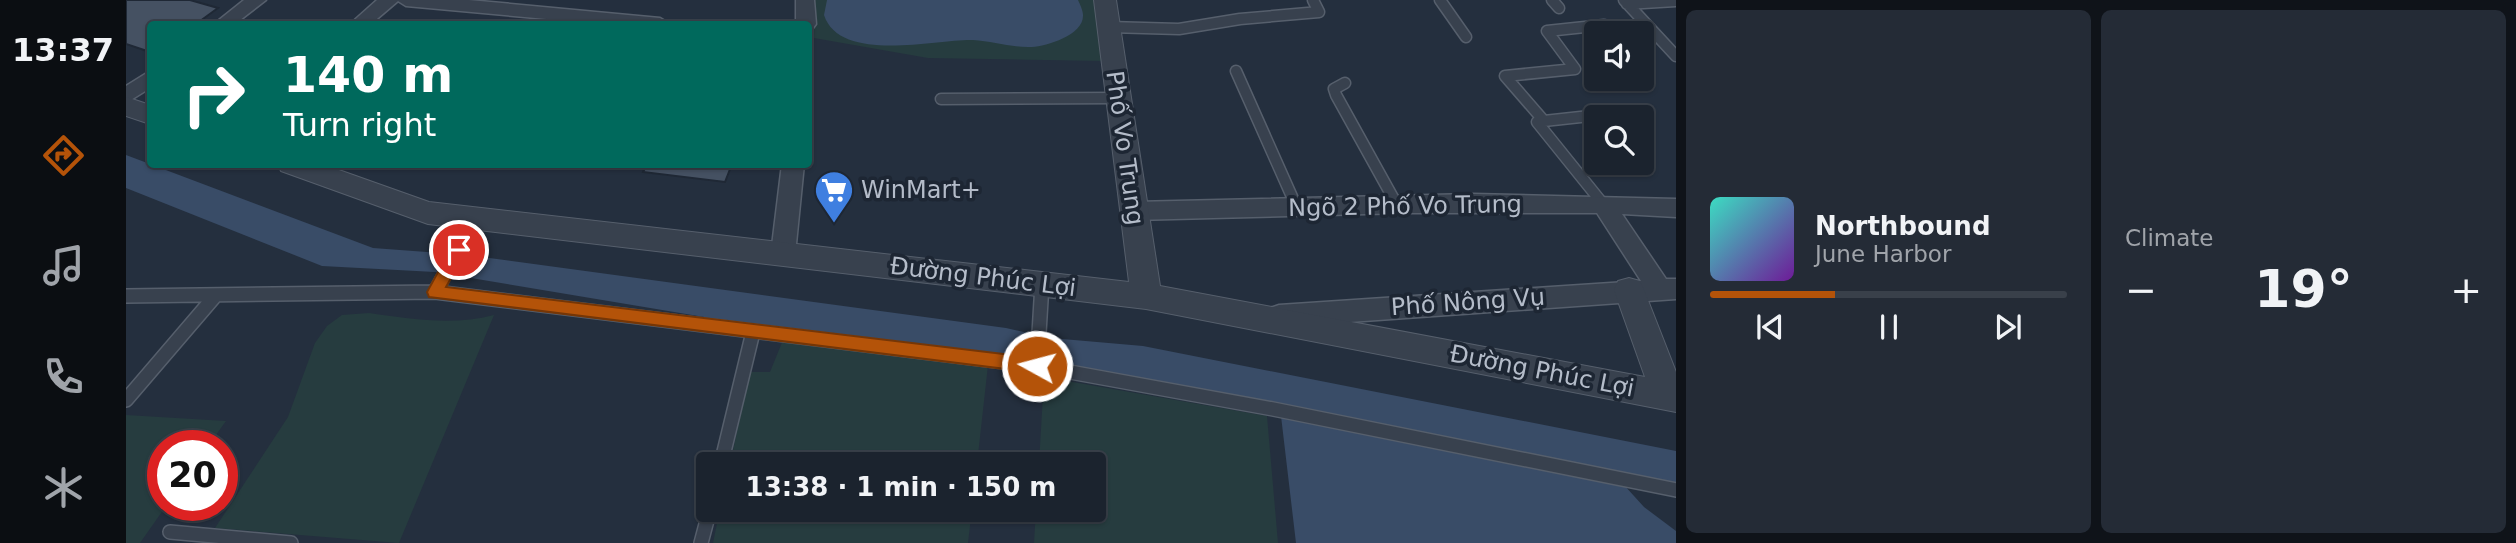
<!DOCTYPE html>
<html lang="en">
<head>
<meta charset="utf-8">
<style>
  :root { --surface:#1b232e; --page:#242b36; --text:#f1f3f6; --muted:#a0a4aa; --line:#39404a; --accent:#b45309 }
  body { margin:0; font-family:"DejaVu Sans",sans-serif; background:var(--page); color:var(--text); height:100vh; display:flex; flex-direction:column; font-size:26px; white-space:nowrap }
  * { box-sizing:border-box; margin:0 }
  p { font-size:23px; color:var(--muted) }
  .icon { flex:none; width:38px; height:38px; fill:none; stroke:currentColor; stroke-width:2; stroke-linecap:round; stroke-linejoin:round }
  .map { position:relative; flex:1; overflow:hidden }
  .details { display:flex; flex-direction:column; gap:10px; padding:10px; background:#0f1319; width:840px }
  .details>* { flex:none }
  .banner { position:absolute; left:21px; top:21px; width:665px; height:147px; border-radius:7px; box-shadow:0 2px 5px #0004,0 0 0 2px var(--line); background:#00695c; color:#fff; overflow:hidden }
  .buttons { position:absolute; left:1458px; top:21px; display:grid; gap:14px }
  .buttons a { display:grid; place-items:center; width:70px; height:70px; border-radius:7px; background:var(--surface); box-shadow:0 2px 5px #0004,0 0 0 2px var(--line); font-size:35px }
  .speed { position:absolute; left:21px; top:430px; display:flex; gap:14px; font-size:35px; font-weight:700; text-align:center }
  .speed>* { display:grid; place-content:center; width:91px; height:91px; border-radius:50%; background:var(--surface); box-shadow:0 2px 5px #0004,0 0 0 2px var(--line); line-height:1 }
  .speed .limit { border:10px solid #d22; background:#fff; color:#111 }
  .pin { position:absolute; display:grid; place-items:center; width:60px; height:60px; color:#fff; margin:-30px; border:4px solid #fff; border-radius:50%; box-shadow:0 2px 7px #0007 }
  .me { position:absolute; width:77px; margin:-38px; rotate:277deg; stroke-linejoin:round; filter:drop-shadow(0 0 5px #0008) }
  .turn { display:flex; align-items:center; gap:24px; height:147px; padding:0 21px; font-size:32px }
  .turn .icon { width:91px; height:91px; stroke-width:2.5 }
  .turn b { display:block; font-size:49px; line-height:60px }
  .big { font-size:52px; font-weight:700; line-height:1.1 }
  .details .tile { flex:1; display:flex; flex-direction:column; justify-content:center; gap:10px; min-width:0; padding:0 24px; border-radius:10px; background:var(--page) }
  .song { display:flex; align-items:center; gap:21px }
  .cover { width:84px; height:84px; border-radius:10px; background:linear-gradient(135deg,hsl(170 70% 55%),hsl(280 70% 35%)) }
  .played { height:7px; border-radius:4px; background:linear-gradient(90deg,var(--accent) 35%,var(--line) 35%) }
  .keys { display:flex; justify-content:space-around; direction:ltr }
  .heat { display:flex; justify-content:space-between; align-items:center; font-size:38px; direction:ltr }
  .details .tiles { flex:1; display:grid; gap:10px; grid-template-columns:repeat(2,1fr) }
  .trip { position:absolute; left:570px; top:452px; width:410px; height:70px; border-radius:7px; background:var(--surface); box-shadow:0 2px 5px #0004,0 0 0 2px var(--line); font-weight:700; line-height:70px; text-align:center }
  main { display:flex; flex:1; min-height:0 }
  .menu { display:flex; flex-direction:column; width:126px; justify-content:space-around; align-items:center; background:#0b0e12; color:var(--muted) }
  .menu .icon { width:49px; height:49px }
  .menu .selected { color:var(--accent) }
  .menu b { font-size:32px; color:var(--text) }
  .map>svg:first-child { display:block }
</style>
</head>
<body>
<main>
<nav class="menu">
<b>13:37</b>
<svg class="icon selected" aria-label="directions" viewBox="0 0 24 24"><path d="M12 3l9 9-9 9-9-9zM9 14v-3h6M13 9l2 2-2 2"/></svg>
<svg class="icon" aria-label="music" viewBox="0 0 24 24"><path d="M9 18V5l10-2v13"/><circle cx="6" cy="18" r="3"/><circle cx="16" cy="16" r="3"/></svg>
<svg class="icon" aria-label="phone" viewBox="0 0 24 24"><path d="M5 4h4l2 5-3 2q2 4 5 5l2-3 5 2v4C11 20 4 13 5 4z"/></svg>
<svg class="icon" aria-label="climate" viewBox="0 0 24 24"><path d="M12 3v18M4 7l16 10M4 17L20 7"/></svg>
</nav>
<div class="map">
<svg width="1550" height="543" viewBox="0 0 1550 543">
  <rect width="100%" height="100%" fill="#242f3e"/>
  <!-- green -->
  <path fill="#263c3f" d="M 689,0 L 969,0 L 978,61 L 802,58 L 688,38 Z
    M 243,313 C 285,319 327,326 368,315 L 273,543 L 89,528 L 162,417 L 189,343 L 201,326 L 216,315 Z
    M 657,340 L 862,365 L 851,464 L 604,464 L 624,372 L 644,372 Z
    M 918,377 L 1141,416 L 1152,543 L 908,543 L 910,509 L 968,509 L 968,464 L 913,464 Z
    M 0,415 L 100,421 L 82,446 L 37,446 L 37,506 L 40,506 L 14,543 L 0,543 Z
    M 594,509 L 846,509 L 842,543 L 587,543 Z"/>
  <!-- water -->
  <path fill="#394c67" d="M 701,0 L 952,0 C 954,4 957,11 957,15 C 958,35 921,46 906,47 C 886,48 867,41 847,40 C 810,39 714,64 698,15 Z
    M 0,155 L 247,248 L 341,255 L 880,328 L 925,338 L 1017,346 L 1550,451 L 1550,483 L 923,362 L 644,328 L 309,272 L 196,266 L 0,188 Z
    M 1155,416 L 1498,485 L 1518,507 L 1550,531 L 1550,543 L 1170,543 Z"/>
  <!-- building -->
  <path fill="#455162" stroke="#1f2835" stroke-width="2" d="M 0,0 L 64,0 L 92,8 L 70,24 L 24,24 L 24,52 L 0,44 Z
    M 521,164 L 606,164 L 599,182 L 517,172 Z"/>
  <g fill="none" stroke-linecap="round" stroke-linejoin="round">
    <!-- service-far1 casing -->
    <g stroke="#565f6c" stroke-width="13">
      <path id="service-far1" d="M 1314,0 L 1340,37
        M 1426,0 L 1433,8
        M 1498,0 L 1550,56
        M 1501,4 L 1550,1
        M 983,27 L 1053,29 L 1114,19 L 1193,12 L 1187,0
        M 1110,71 L 1171,208
        M 1219,83 L 1208,89 L 1210,95 L 1271,205
        M 815,99 L 992,98
        M 1418,121 L 1482,114
        M 1477,204 L 1411,122 L 1418,121 L 1379,76 L 1449,69 L 1421,31 L 1478,25
        M 338,240 L 350,218"/>
    </g>
    <!-- service casing -->
    <g stroke="#565f6c" stroke-width="16">
      <path id="service" d="M 309,292 L 339,239
        M 0,296 L 309,292 L 911,366 L 1147,409 L 1550,490
        M 911,366 L 916,284
        M 0,400 L 90,295
        M 595,464 L 627,332
        M 44,532 L 165,543
        M 575,543 L 584,509"/>
    </g>
    <!-- minor casing -->
    <g stroke="#565f6c" stroke-width="3">
      <path id="minor" d="M 118,0 L 140,0 L 109,24 L 88,24 Z
        M 251,0 L 343,0 L 534,18 L 544,24 L 475,24 L 280,6 L 272,1 L 245,24 L 224,24 Z
        M 670,0 L 688,0 L 690,24 L 687,28 L 682,29 L 682,24 L 670,24 Z
        M 24,71 L 24,88 L 0,103 L 0,86 Z
        M 656,164 L 678,164 L 669,254 L 666,261 L 657,264 L 648,261 L 645,254 Z
        M 1347,194 L 1550,199 L 1550,217 L 1496,214 L 1540,279 L 1550,279 L 1550,299 L 1153,327 L 1144,324 L 1140,316 L 1144,308 L 1153,305 L 1515,281 L 1471,213 L 1279,213 L 1008,220 L 1000,217 L 996,211 L 1000,205 L 1008,202 Z"/>
    </g>
    <!-- tertiary casing -->
    <g stroke="#565f6c" stroke-width="2">
      <path id="tertiary" d="M 968,0 L 990,0 L 1034,286 L 1519,377 L 1488,290 L 1492,281 L 1503,278 L 1514,281 L 1518,290 L 1550,372 L 1550,412 L 1020,309 L 302,224 L 155,171 L 152,164 L 196,164 L 303,202 L 1003,282 Z
        M 0,97 L 24,105 L 24,124 L 0,116 Z"/>
    </g>
    <!-- service-far1 -->
    <use href="#service-far1" stroke="#38414e" stroke-width="10"/>
    <!-- service -->
    <use href="#service" stroke="#38414e" stroke-width="13"/>
    <!-- minor -->
    <use href="#minor" fill="#38414e" fill-rule="evenodd"/>
    <!-- tertiary -->
    <use href="#tertiary" fill="#38414e" fill-rule="evenodd"/>
  </g>
  <!-- route -->
  <path fill="#b45309" stroke="#753606" stroke-width="2" d="M 333,243 L 341,250 L 320,287 L 911,358 L 919,366 L 911,373 L 303,297 L 301,292 L 327,245 Z"/>
  <!-- icons -->
  <defs>
    <g id="supermarket-pin" transform="scale(2.0125)"><path d="M0 17L-7.5 6A9.5 9.5 0 1 1 7.5 6Z" fill="#3f7fe0" stroke="#1d2633"/><path d="M-6-5.5h2.5l.6 2H6L4.5 2H-2.5L-4.4-4H-6ZM-1.5 3.2a1.3 1.3 0 1 0 .1 0ZM3 3.2a1.3 1.3 0 1 0 .1 0Z" fill="#fff"/></g>
  </defs>
  <g fill-rule="evenodd">
    <use href="#supermarket-pin" x="708" y="190"/>
  </g>
  <g text-anchor="middle" stroke-width="7" stroke-linejoin="round" paint-order="stroke">
    <!-- street labels -->
    <g font-size="24" fill="#b4bcc9" stroke="#1d2633">
      <text transform="translate(999 148) rotate(82)" y="8">Phố Vo Trung</text>
      <text transform="translate(1279 206) rotate(-1)" y="8">Ngõ 2 Phố Vo Trung</text>
      <text transform="translate(857 277) rotate(7)" y="8">Đường Phúc Lợi</text>
      <text transform="translate(1342 302) rotate(-4)" y="8">Phố Nông Vụ</text>
      <text transform="translate(1416 371) rotate(11)" y="8">Đường Phúc Lợi</text>
    </g>
    <!-- poi labels -->
    <g font-size="24" fill="#b4bcc9" stroke="#1d2633" text-anchor="start">
      <text x="735" y="198">WinMart+</text>
    </g>
  </g>
</svg>
<div class="buttons">
<a><svg class="icon" aria-label="sound" viewBox="0 0 24 24"><path d="M4 9h4l5-4v14l-5-4H4zM17 9q2 3 0 6"/></svg></a>
<a><svg class="icon" aria-label="search" viewBox="0 0 24 24"><circle cx="10" cy="10" r="6"/><path d="M15 15l6 6"/></svg></a>
</div>
<div class="speed"><div class="limit">20</div></div>
<div class="pin" style="left:333px;top:250px;background:#d93025"><svg class="icon" aria-label="arrive" viewBox="0 0 24 24"><path d="M6 21V4h12l-3 4 3 4H6"/></svg></div>
<svg class="me" style="left:911px;top:366px" viewBox="-20 -20 40 40"><circle r="17" fill="#b45309" stroke="#fff" stroke-width="3"/><path d="M0-11L8 9 0 5-8 9z" fill="#fff"/></svg>
<div class="trip">13:38 · 1 min · 150 m</div>
<div class="banner">
<div class="turn"><svg class="icon" aria-label="right" viewBox="0 0 24 24"><path d="M7 20v-9h11M14 6l5 5-5 5"/></svg><div><b>140 m</b>Turn right</div></div>
</div>
</div>
<section class="details">
<div class="tiles">
<div class="tile">
<div class="song"><i class="cover"></i><div><b>Northbound</b><p>June Harbor</p></div></div>
<div class="played"></div>
<div class="keys"><svg class="icon" aria-label="previous" viewBox="0 0 24 24"><path d="M18 5L8 12l10 7zM5 5v14"/></svg><svg class="icon" aria-label="pause" viewBox="0 0 24 24"><path d="M8 5v14M16 5v14"/></svg><svg class="icon" aria-label="next" viewBox="0 0 24 24"><path d="M6 5l10 7-10 7zM19 5v14"/></svg></div>
</div>
<div class="tile"><p>Climate</p>
<div class="heat"><a>−</a><b class="big">19°</b><a>+</a></div>
</div>
</div>
</section>
</main>
</body>
</html>
